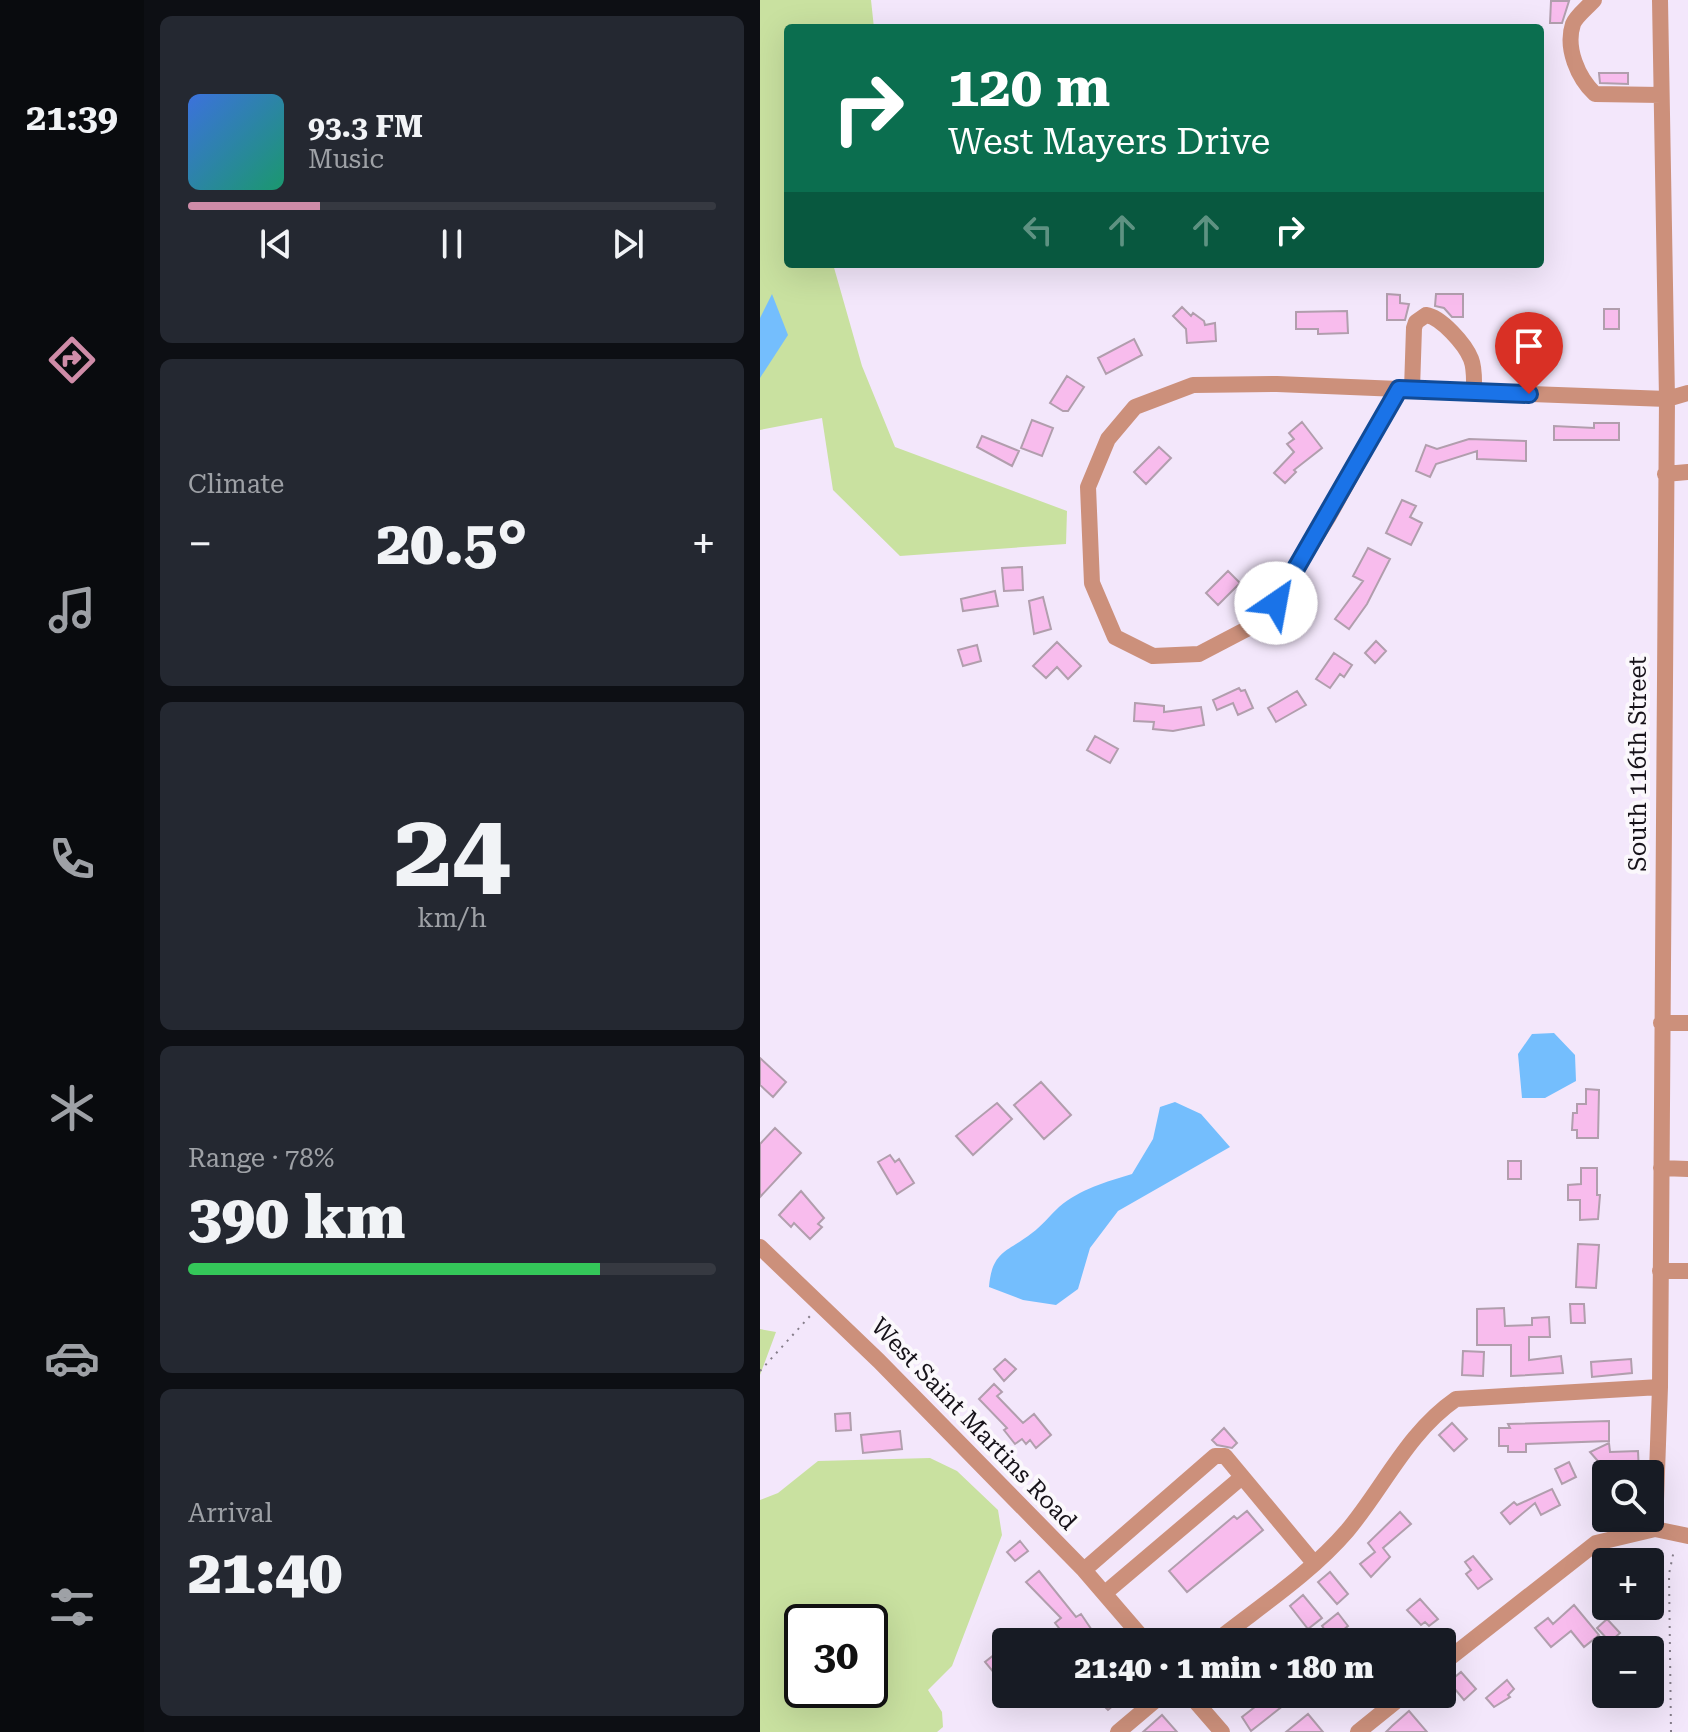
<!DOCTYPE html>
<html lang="en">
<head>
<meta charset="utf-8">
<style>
  :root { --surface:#171b24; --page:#242831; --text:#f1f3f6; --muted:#9ea1a6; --line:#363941; --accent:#cf8ca8 }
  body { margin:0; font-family:"Roboto Serif",serif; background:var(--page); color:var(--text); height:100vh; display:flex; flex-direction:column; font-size:30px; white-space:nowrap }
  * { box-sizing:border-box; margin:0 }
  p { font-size:26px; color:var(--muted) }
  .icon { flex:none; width:44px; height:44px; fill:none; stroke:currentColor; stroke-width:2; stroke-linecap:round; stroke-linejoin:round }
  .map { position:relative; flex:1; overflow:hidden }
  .drawer { display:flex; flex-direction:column; gap:16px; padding:16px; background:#0d0f14; width:616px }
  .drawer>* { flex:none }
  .hud { position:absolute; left:24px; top:24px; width:760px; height:244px; border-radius:8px; box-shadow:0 8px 32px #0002; background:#0b6e4f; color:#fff; overflow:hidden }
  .fabs { position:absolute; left:832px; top:1460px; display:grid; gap:16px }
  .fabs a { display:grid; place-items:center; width:72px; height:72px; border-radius:8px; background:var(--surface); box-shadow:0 8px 32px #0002; font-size:40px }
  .speed { position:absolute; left:24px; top:1604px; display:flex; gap:16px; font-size:40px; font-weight:700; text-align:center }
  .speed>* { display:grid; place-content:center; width:104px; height:104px; border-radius:50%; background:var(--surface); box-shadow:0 8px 32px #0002; line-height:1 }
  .speed .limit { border:4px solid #111; border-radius:12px; background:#fff; color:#111 }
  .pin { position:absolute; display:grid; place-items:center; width:68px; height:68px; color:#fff; margin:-82px -34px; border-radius:50% 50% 50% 0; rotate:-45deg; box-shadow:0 0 8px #0007 }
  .pin .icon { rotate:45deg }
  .me { position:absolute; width:88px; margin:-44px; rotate:33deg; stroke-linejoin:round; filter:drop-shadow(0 0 6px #0008) }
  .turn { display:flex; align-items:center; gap:28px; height:168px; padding:0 32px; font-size:36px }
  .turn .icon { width:104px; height:104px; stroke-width:2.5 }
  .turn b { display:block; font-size:56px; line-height:68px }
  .lanes { display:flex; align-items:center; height:76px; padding:0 32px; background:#0003; justify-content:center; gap:40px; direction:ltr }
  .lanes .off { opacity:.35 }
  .big { font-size:60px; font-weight:800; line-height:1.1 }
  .drawer .widget { flex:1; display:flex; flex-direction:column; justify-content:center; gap:12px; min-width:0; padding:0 28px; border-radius:12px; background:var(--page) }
  .drawer .dial { align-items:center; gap:0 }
  .dial b { font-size:104px; line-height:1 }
  .song { display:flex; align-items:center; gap:24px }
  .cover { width:96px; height:96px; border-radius:12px; background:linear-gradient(135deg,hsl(220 70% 55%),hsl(160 70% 35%)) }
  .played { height:8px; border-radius:4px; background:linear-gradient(90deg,var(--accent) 25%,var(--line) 25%) }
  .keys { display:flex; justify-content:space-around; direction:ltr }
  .heat { display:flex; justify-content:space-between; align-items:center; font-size:44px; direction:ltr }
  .charge { height:12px; border-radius:6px; background:linear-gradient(90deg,#34c759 78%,var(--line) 0) }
  .trip { position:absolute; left:232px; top:1628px; width:464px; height:80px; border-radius:8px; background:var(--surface); box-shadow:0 8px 32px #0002; font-weight:800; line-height:80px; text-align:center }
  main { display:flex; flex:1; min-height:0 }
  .dock { display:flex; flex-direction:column; width:144px; justify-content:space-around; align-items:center; background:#090b0e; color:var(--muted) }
  .dock .icon { width:56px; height:56px }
  .dock .on { color:var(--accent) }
  .dock b { font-size:36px; color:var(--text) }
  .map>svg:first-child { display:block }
</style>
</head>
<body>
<main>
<nav class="dock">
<b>21:39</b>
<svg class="icon on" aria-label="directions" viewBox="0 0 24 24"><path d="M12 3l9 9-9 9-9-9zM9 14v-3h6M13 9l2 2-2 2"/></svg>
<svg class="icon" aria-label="music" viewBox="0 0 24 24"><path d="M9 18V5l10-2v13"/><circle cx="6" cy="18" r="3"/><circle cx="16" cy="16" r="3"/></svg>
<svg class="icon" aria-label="phone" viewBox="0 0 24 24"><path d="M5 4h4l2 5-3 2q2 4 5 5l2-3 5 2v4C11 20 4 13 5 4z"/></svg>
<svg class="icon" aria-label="climate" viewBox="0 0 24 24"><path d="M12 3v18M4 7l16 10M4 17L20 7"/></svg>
<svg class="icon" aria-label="car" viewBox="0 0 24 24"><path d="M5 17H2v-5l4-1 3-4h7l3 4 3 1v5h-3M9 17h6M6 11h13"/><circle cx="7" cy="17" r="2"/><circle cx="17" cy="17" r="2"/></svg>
<svg class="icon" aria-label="filters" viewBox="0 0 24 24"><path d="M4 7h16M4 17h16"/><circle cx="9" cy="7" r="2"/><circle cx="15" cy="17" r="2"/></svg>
</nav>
<section class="drawer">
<div class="widget">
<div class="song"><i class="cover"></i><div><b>93.3 FM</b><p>Music</p></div></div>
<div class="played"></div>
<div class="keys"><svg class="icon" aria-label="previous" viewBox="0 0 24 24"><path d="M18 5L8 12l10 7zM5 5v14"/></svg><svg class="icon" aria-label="pause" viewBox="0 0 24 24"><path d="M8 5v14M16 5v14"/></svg><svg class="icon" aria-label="next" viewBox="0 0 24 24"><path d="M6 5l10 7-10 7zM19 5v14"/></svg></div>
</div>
<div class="widget"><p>Climate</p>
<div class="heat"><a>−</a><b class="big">20.5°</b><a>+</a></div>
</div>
<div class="widget dial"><b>24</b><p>km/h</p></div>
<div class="widget"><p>Range · 78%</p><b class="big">390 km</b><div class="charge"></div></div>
<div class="widget"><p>Arrival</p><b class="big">21:40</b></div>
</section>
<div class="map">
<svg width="928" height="1732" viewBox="0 0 928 1732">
  <rect width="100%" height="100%" fill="#f3e7fb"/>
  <!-- green -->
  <path fill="#c9e1a0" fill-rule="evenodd" d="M 0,0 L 111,0 L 114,28 L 28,28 L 28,264 L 73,264 L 102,366 L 135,447 L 307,511 L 306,544 L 140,556 L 73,490 L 62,418 L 0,430 Z
    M 0,1329 L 16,1332 L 0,1375 Z
    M 170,1458 L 197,1471 L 238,1510 L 242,1535 L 192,1666 L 168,1690 L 182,1712 L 183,1727 L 177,1732 L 0,1732 L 0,1500 L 18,1493 L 58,1461 ZM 42,1622 L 110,1622 L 110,1690 L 42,1690 Z"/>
  <!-- water -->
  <path fill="#74befd" d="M 12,294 L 28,335 L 0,378 L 0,318 Z
    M 794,1033 L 815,1055 L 816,1081 L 785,1098 L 762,1098 L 758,1054 L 772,1034 Z
    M 415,1102 L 441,1114 L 470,1147 L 358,1211 L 330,1248 L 318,1289 L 296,1305 L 263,1300 L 229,1287 C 232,1250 248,1252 272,1233 C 282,1226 290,1215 299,1207 C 320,1189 346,1182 372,1174 L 393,1139 L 400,1107 Z"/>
  <!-- building -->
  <path fill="#f8bced" stroke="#b19ead" stroke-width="2" d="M 791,1 L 809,1 L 802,23 L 790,23 Z
    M 839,73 L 868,73 L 868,84 L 840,83 Z
    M 627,294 L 640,295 L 640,303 L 649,304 L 645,320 L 627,320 Z
    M 676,294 L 703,294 L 703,317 L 692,317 L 684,308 L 675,306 Z
    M 422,307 L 431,316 L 433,313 L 444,321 L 445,325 L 455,323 L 456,341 L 427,343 L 426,329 L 413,316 Z
    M 844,309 L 859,309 L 859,329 L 844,329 Z
    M 587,311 L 588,333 L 558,334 L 558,329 L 536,329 L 536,312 Z
    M 374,339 L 382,355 L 346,374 L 338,358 Z
    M 307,376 L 324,387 L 308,411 L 303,411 L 290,403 Z
    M 272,420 L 293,428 L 282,456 L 261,448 Z
    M 542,422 L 562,448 L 534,470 L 536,472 L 525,483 L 514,473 L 534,452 L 527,444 L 534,439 L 529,433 Z
    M 834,423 L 859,423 L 859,440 L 794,440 L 794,426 L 834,428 Z
    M 222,436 L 259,451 L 252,466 L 217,447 Z
    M 709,439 L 766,441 L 766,461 L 717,459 L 717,451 L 676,464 L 670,477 L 656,471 L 666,445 L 677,449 Z
    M 399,447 L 411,458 L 386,484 L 374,472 Z
    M 642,500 L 656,506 L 650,517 L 662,523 L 651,545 L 626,533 Z
    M 608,548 L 630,559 L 607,604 L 589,629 L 575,619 L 603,581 L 593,576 Z
    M 262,567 L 263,590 L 244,591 L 242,568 Z
    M 468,571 L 480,583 L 458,605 L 446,593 Z
    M 235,591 L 238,606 L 203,611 L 201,599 Z
    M 283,597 L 291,629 L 274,634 L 269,601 Z
    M 616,641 L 626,651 L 615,663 L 605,653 Z
    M 297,642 L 321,666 L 308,679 L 297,667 L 286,678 L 273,666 Z
    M 217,645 L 221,661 L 203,666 L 198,650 Z
    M 574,653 L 592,665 L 584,677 L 580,674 L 570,688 L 556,679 Z
    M 479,688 L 481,691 L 485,690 L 493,708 L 478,715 L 473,703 L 457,710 L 453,700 Z
    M 537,691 L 546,705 L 516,722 L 508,708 Z
    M 375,703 L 404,706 L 404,712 L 441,707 L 444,725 L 413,731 L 393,729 L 394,722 L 374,721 Z
    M 335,736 L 358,749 L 350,763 L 327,750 Z
    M 0,1058 L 26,1082 L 13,1097 L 0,1085 Z
    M 281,1082 L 311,1115 L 284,1139 L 254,1105 Z
    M 826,1089 L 839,1090 L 838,1138 L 817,1138 L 817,1130 L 812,1130 L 813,1113 L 817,1113 L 817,1104 L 826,1104 Z
    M 237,1103 L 252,1119 L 213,1155 L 196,1136 Z
    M 15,1128 L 41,1153 L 0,1197 L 0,1144 Z
    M 130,1155 L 135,1162 L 139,1159 L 154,1183 L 137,1194 L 118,1162 Z
    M 748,1161 L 761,1161 L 761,1179 L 748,1179 Z
    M 821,1168 L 837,1168 L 837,1195 L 840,1195 L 838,1219 L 820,1220 L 820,1200 L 808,1200 L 808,1185 L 821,1184 Z
    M 41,1191 L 64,1218 L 58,1224 L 62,1227 L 50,1239 L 34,1223 L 31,1227 L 19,1215 Z
    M 818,1244 L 839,1245 L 836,1288 L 816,1287 Z
    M 810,1304 L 824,1304 L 825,1323 L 811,1323 Z
    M 744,1308 L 745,1326 L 772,1325 L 772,1318 L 789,1317 L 790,1337 L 769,1337 L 769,1360 L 801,1356 L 803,1373 L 751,1376 L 751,1345 L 717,1345 L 717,1309 Z
    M 703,1351 L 724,1352 L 723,1376 L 702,1375 Z
    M 245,1359 L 256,1369 L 244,1381 L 234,1369 Z
    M 871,1359 L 872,1373 L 832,1377 L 831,1362 Z
    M 234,1384 L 242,1392 L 237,1396 L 263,1423 L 274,1414 L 291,1435 L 276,1448 L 270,1440 L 266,1444 L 262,1439 L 255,1444 L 244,1430 L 247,1428 L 219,1399 Z
    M 90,1413 L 91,1430 L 76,1431 L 75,1414 Z
    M 849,1421 L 849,1441 L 766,1444 L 766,1452 L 748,1452 L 748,1446 L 739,1446 L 739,1428 L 750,1428 L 748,1424 Z
    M 692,1423 L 707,1439 L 694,1451 L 679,1435 Z
    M 464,1428 L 477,1443 L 472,1448 L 457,1445 L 452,1440 Z
    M 140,1431 L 142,1449 L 103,1453 L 101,1435 Z
    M 849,1443 L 850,1452 L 878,1451 L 879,1473 L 844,1474 L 843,1467 L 830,1452 Z
    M 809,1462 L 816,1477 L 802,1484 L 795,1469 Z
    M 792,1489 L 800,1505 L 781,1515 L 775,1503 L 750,1524 L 741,1513 L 754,1502 L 757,1505 Z
    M 487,1511 L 503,1530 L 427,1592 L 409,1571 L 474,1516 L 477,1519 Z
    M 640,1512 L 651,1524 L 623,1548 L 630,1557 L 611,1577 L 600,1564 L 615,1552 L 608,1543 Z
    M 260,1541 L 268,1551 L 255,1561 L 247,1552 Z
    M 713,1556 L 732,1579 L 718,1589 L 706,1574 L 711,1570 L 705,1562 Z
    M 279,1571 L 316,1617 L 321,1614 L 340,1642 L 310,1642 L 295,1623 L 301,1618 L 266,1582 Z
    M 570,1572 L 588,1594 L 577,1604 L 558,1582 Z
    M 543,1595 L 562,1618 L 548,1629 L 530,1606 Z
    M 660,1599 L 678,1619 L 669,1626 L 665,1622 L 661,1625 L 647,1610 Z
    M 814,1605 L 839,1635 L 824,1647 L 811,1631 L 791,1647 L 775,1628 L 788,1618 L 793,1624 Z
    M 578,1613 L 588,1626 L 572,1639 L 562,1626 Z
    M 847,1619 L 860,1633 L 850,1642 L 837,1628 Z
    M 239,1651 L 246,1660 L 246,1675 L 240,1680 L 225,1662 Z
    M 701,1672 L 716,1689 L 704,1700 L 689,1682 Z
    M 747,1680 L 754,1689 L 748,1695 L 750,1697 L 734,1707 L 726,1698 Z
    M 349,1694 L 367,1694 L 348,1710 L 340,1702 Z
    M 501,1694 L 538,1694 L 491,1731 L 482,1717 L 505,1699 Z
    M 649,1711 L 667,1732 L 626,1732 L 632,1726 Z
    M 548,1714 L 563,1732 L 526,1732 Z
    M 402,1715 L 417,1732 L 383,1732 Z"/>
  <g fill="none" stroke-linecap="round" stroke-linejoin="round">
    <!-- path -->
    <path stroke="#857d8a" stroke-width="2" stroke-dasharray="2 6" stroke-linecap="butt" d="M 0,1371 L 50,1316
      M 911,1732 L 909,1574 L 914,1550"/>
    <!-- minor -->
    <path stroke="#cc907b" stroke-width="16" d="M 834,0 C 828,7 816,16 813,24 C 805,48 818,78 835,94 L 901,95
      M 517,384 L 639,389 L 569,516 L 504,620 L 439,654 L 393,656 L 355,637 L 332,583 L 328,487 L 348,439 L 375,407 L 433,385 Z
      M 639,389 L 907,399 L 928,393
      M 652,389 L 654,328 L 656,322 L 666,315 C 681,317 705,344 711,359 C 715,369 714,381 714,392
      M 905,474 L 928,472
      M 901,1023 L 928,1023
      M 901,1168 L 928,1169
      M 0,1247 L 119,1361 L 324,1570 L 386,1642
      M 900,1271 L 928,1271
      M 895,1529 L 900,1387 L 907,399 L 900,0
      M 324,1570 L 455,1456 L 465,1456 L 554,1563
      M 345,1593 L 482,1477
      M 455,1642 C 499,1607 550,1574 587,1531 C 624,1487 647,1433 696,1399 L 900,1387
      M 682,1664 L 836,1543 L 895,1529 L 928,1536
      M 429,1694 L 462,1732
      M 358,1732 L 403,1694
      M 598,1732 L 645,1694"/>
  </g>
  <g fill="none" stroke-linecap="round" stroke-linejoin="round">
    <!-- route casing -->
    <g stroke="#114b97" stroke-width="20">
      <path id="route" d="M 516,603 L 639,389 L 769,394"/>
    </g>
    <!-- route -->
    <use href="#route" stroke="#1a73e8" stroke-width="14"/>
  </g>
  <g text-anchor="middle" stroke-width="8" stroke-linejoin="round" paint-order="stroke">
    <!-- street labels -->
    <g font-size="24" fill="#17131a" stroke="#fbf8fc">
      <text transform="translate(878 764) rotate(-90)" y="8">South 116th Street</text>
      <text transform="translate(214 1424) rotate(46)" y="8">West Saint Martins Road</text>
    </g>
  </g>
</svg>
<div class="fabs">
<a><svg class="icon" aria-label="search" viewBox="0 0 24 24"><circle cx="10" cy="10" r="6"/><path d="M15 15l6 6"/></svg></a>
<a>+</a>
<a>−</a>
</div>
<div class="speed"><div class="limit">30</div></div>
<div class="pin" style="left:769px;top:394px;background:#d93025"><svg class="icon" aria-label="arrive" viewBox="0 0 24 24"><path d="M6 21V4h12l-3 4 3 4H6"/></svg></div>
<svg class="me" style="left:516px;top:603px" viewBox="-20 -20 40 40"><circle r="19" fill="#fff"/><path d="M0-13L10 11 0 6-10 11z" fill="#1a73e8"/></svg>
<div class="trip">21:40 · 1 min · 180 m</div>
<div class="hud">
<div class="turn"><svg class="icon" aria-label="right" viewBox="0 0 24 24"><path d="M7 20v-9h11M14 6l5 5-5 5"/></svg><div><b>120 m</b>West Mayers Drive</div></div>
<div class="lanes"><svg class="icon off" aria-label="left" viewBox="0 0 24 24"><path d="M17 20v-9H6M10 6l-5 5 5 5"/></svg><svg class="icon off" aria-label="ahead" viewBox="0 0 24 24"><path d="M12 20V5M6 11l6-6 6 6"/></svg><svg class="icon off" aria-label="ahead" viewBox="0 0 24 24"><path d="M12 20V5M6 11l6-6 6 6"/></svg><svg class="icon" aria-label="right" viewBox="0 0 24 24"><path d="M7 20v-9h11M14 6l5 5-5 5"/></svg></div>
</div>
</div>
</main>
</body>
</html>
